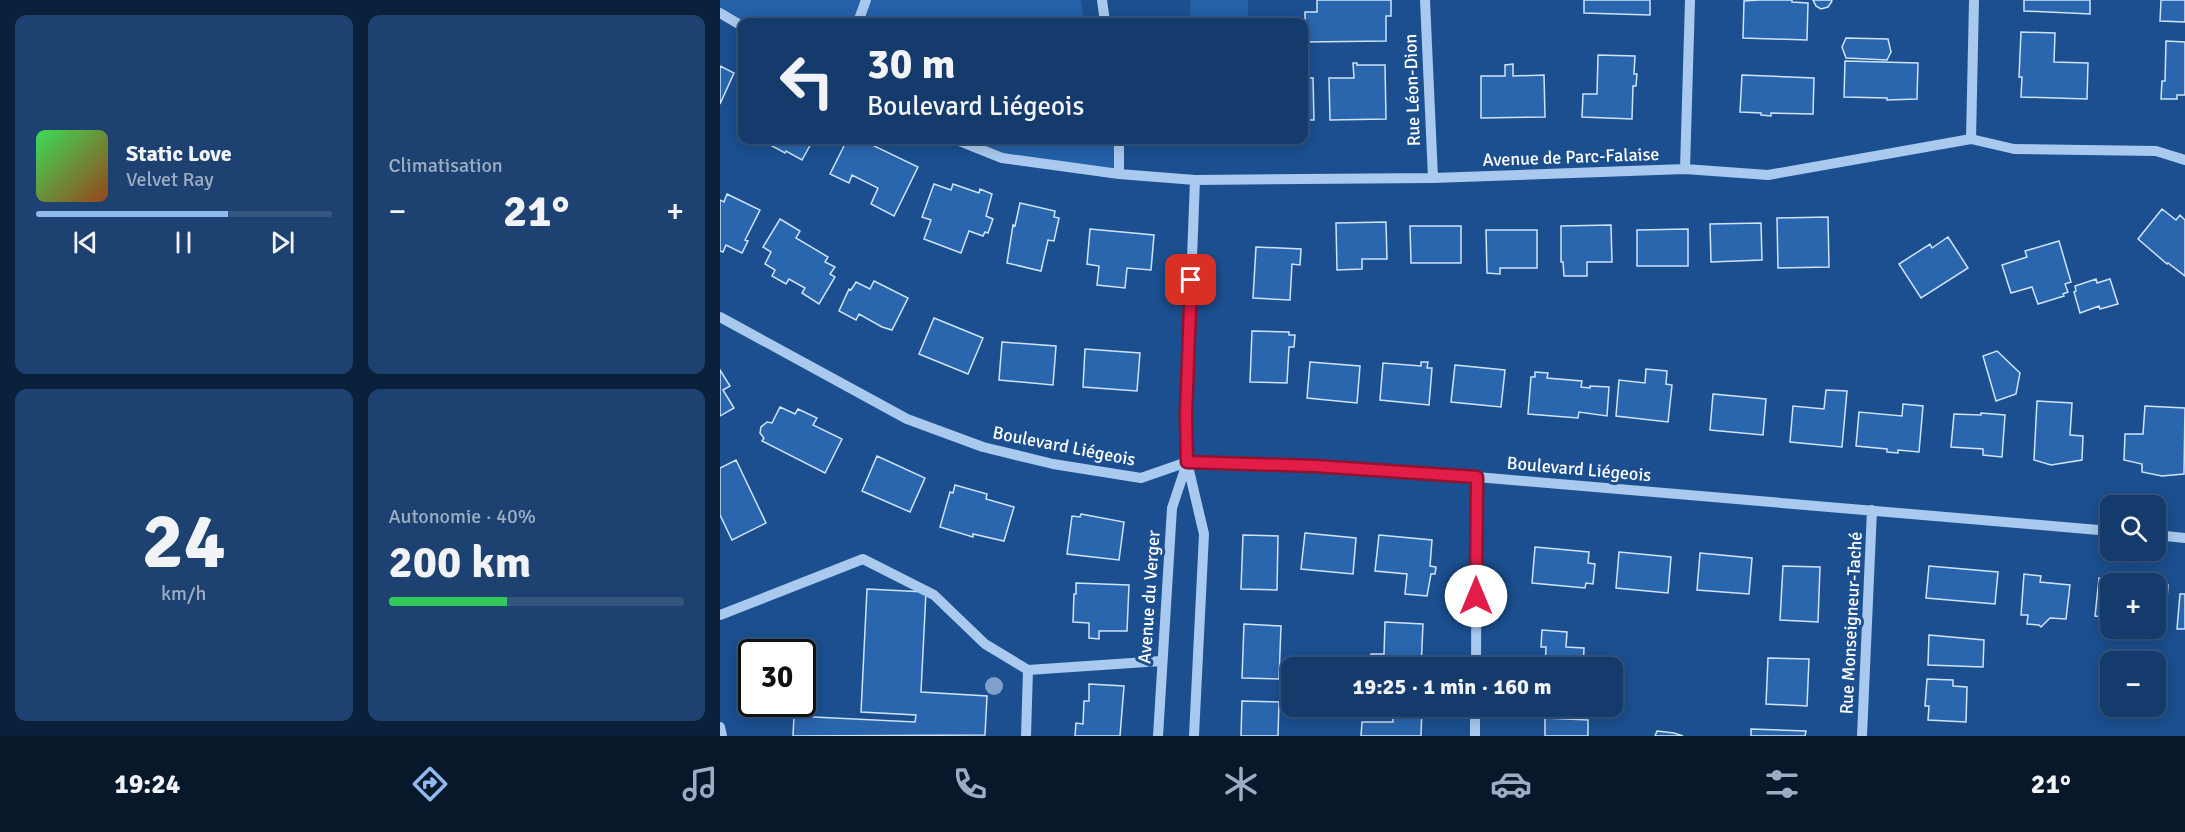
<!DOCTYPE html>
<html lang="fr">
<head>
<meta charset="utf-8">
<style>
  :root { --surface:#143b6b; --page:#1d4271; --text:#f1f3f6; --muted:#9dadc1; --line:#33557e; --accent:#90b9f0 }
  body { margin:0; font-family:Signika,sans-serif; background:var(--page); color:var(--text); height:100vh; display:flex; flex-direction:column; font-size:22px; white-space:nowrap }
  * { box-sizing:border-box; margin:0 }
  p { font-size:20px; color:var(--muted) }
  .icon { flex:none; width:33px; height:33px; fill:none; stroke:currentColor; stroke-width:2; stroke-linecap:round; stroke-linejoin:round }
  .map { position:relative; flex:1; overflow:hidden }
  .details { display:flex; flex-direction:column; gap:15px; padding:15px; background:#0b203b; width:720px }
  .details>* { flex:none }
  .banner { position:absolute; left:18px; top:18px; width:570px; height:126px; border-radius:12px; box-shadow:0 3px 15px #0003,0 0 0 2px var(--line); background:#143b6b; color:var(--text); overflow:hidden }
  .fabs { position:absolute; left:1380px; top:495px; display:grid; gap:12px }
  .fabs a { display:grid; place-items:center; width:66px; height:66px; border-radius:12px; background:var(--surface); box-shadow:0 3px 15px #0003,0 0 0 2px var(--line); font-size:30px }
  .speed { position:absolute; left:18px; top:639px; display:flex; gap:12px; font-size:30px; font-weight:700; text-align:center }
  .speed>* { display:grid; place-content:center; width:78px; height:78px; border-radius:50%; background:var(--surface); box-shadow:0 3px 15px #0003,0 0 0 2px var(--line); line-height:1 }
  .speed .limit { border:3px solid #111; border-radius:9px; background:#fff; color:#111 }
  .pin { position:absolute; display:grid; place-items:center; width:51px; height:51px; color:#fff; margin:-26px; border-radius:12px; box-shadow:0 3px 9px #0006 }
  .me { position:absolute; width:66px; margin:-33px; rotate:0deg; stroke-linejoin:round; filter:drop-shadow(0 0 4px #0008) }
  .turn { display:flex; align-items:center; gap:21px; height:126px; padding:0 30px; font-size:27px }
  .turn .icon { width:78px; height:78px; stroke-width:2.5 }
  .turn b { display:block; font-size:42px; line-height:51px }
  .big { font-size:45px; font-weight:800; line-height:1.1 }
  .details .widget { flex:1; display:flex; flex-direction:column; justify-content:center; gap:9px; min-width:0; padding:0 21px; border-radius:12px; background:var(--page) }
  .details .dial { align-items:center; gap:0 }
  .dial b { font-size:78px; line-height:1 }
  .song { display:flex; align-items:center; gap:18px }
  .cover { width:72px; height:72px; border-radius:9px; background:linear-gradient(135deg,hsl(130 70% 55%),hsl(20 70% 35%)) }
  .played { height:6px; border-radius:3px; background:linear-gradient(90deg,var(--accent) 65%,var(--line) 65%) }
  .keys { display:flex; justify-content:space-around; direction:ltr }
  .heat { display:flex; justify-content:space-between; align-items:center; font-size:33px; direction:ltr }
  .charge { height:9px; border-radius:4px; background:linear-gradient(90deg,#34c759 40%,var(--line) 0) }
  .details .tiles { flex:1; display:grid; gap:15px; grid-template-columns:repeat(2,1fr) }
  .trip { position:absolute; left:561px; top:657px; width:342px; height:60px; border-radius:12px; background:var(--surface); box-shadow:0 3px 15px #0003,0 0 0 2px var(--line); font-weight:800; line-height:60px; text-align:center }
  .tab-bar { display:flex; height:96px; justify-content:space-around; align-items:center; background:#08182b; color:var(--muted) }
  .tab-bar .icon { width:42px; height:42px }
  .tab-bar .on { color:var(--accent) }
  .tab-bar b { font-size:27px; color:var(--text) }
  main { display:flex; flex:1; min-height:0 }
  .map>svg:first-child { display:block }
</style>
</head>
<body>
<main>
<section class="details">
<div class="tiles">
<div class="widget">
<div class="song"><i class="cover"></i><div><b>Static Love</b><p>Velvet Ray</p></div></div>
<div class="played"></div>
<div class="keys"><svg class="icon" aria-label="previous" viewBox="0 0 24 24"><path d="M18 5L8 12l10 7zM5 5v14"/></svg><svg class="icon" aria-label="pause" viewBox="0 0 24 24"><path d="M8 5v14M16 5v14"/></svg><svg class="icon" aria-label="next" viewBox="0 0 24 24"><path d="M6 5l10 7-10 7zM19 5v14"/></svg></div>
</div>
<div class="widget"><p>Climatisation</p>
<div class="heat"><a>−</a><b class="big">21°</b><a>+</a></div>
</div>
<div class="widget dial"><b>24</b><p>km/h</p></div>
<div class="widget"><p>Autonomie · 40%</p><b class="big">200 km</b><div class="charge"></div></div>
</div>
</section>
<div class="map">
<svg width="1465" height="736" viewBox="0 0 1465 736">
  <rect width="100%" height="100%" fill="#1b4f8f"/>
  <!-- green -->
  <path fill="#2461a8" d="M 0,0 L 361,0 L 364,22 L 22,22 L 0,13 Z
    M 470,0 L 528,0 L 528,22 L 471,22 Z
    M 237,140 L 399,140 L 399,174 L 282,158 Z"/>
  <!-- building -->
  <path fill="#2a66ad" stroke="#cfe3fa" stroke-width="1.5" d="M 597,0 L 671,0 L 671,16 L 666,16 L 666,41 L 585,42 L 585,12 L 597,12 Z
    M 864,0 L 930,0 L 930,15 L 864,13 Z
    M 1039,0 L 1072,0 L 1072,2 L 1088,3 L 1087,40 L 1023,38 L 1024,1 Z
    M 1093,0 L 1111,0 L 1112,1 L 1108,7 L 1101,9 L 1096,6 Z
    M 1304,0 L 1370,0 L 1370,14 L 1304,11 Z
    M 1441,0 L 1465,0 L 1465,22 L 1440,21 Z
    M 1301,32 L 1335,33 L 1334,62 L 1368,63 L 1367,99 L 1301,97 L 1302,77 L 1299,77 Z
    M 1126,38 L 1168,39 L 1171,52 L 1167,60 L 1126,58 L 1122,47 Z
    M 1446,41 L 1465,42 L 1465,95 L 1457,95 L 1457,99 L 1441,99 L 1442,81 L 1445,81 Z
    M 878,55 L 915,56 L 914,74 L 917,74 L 916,86 L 913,86 L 912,119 L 862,117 L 863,94 L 877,94 Z
    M 1125,61 L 1198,63 L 1197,99 L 1167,100 L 1167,98 L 1124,97 Z
    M 633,63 L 637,63 L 637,65 L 665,65 L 666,119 L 610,120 L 609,78 L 634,78 Z
    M 793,64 L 793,76 L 824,75 L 825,117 L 761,118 L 761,76 L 785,76 L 785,65 Z
    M 0,66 L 14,73 L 0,104 Z
    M 1022,75 L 1094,78 L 1093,114 L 1051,113 L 1051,116 L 1041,115 L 1041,113 L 1020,112 Z
    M 584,78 L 593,78 L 594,120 L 584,120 Z
    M 44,140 L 93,140 L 82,160 L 66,151 L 65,153 L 43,141 Z
    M 127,140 L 142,140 L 198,167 L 174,216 L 151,204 L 158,188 L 132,175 L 129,183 L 110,174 Z
    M 214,184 L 231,190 L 233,184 L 259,193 L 260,189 L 272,194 L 266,216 L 273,219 L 268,233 L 265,232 L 263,236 L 249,231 L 241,253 L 204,239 L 211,220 L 202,217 Z
    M 7,194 L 40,210 L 25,240 L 28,241 L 22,253 L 6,245 L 3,252 L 0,251 L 0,200 L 4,202 Z
    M 300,203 L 335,211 L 334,217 L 339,218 L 334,241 L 328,240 L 321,271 L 287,263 L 293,225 L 295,226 Z
    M 1442,209 L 1456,220 L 1460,215 L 1465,220 L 1465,276 L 1448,263 L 1447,264 L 1418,239 Z
    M 1108,217 L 1109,267 L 1058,268 L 1057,218 Z
    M 60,219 L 80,231 L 76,238 L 108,257 L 105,262 L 115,267 L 110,274 L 115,277 L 99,304 L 82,293 L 85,288 L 69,279 L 66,284 L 52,276 L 55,270 L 45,264 L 51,252 L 43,247 Z
    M 666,222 L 667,259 L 642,259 L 642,269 L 617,270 L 616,223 Z
    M 1041,223 L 1042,260 L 991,262 L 990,224 Z
    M 891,225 L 892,262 L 867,262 L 867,276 L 844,276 L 843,262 L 841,262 L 841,226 Z
    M 690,226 L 741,226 L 741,263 L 691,263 Z
    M 370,229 L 434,235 L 431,270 L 407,268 L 405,288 L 377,285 L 379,266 L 367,264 Z
    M 968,229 L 968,266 L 917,266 L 917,230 Z
    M 766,230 L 817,230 L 817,268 L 780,268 L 780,274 L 767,273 Z
    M 1228,237 L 1248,268 L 1201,298 L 1179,264 L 1210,244 L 1212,248 Z
    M 1339,241 L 1351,282 L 1345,284 L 1348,292 L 1343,294 L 1344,296 L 1318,304 L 1312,287 L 1291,293 L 1282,265 L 1307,257 L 1305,251 Z
    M 536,247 L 581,249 L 580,265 L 572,264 L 570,300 L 533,298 Z
    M 1376,279 L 1377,283 L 1390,279 L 1398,304 L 1380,309 L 1379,306 L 1360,313 L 1354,292 L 1356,291 L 1355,286 Z
    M 154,281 L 188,298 L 172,330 L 162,327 L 139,314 L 136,320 L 119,311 L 129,289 L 131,290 L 136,282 L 150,289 Z
    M 214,318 L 263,338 L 248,374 L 199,354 Z
    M 532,331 L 569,332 L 569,335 L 575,335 L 574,347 L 569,347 L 567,383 L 530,382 Z
    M 282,342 L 336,346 L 333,385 L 279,380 Z
    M 365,349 L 420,353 L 417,391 L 363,387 Z
    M 1277,351 L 1300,373 L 1296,394 L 1276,401 L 1263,356 Z
    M 590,362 L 640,366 L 637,403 L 587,398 Z
    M 701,362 L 708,362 L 707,368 L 712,368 L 709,405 L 660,400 L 663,363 L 701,366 Z
    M 735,365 L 785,370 L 781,407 L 731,402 Z
    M 926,369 L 947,371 L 946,384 L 952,385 L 948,422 L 896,416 L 899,380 L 925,383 Z
    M 0,370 L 10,386 L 3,390 L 14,408 L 0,416 Z
    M 815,372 L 828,373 L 827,378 L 862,381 L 861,387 L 870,388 L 870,386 L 889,387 L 887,416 L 859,412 L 858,418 L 808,414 L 811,377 L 815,377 Z
    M 1106,390 L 1127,391 L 1122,447 L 1070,442 L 1073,406 L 1104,409 Z
    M 993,394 L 1046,399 L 1043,435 L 990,430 Z
    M 1317,401 L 1352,403 L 1350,435 L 1363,436 L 1362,460 L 1331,465 L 1314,460 Z
    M 1183,404 L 1203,406 L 1199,452 L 1178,450 L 1178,453 L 1167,452 L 1167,449 L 1136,446 L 1139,412 L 1182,416 Z
    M 1425,406 L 1465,408 L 1464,474 L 1442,476 L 1422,472 L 1422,464 L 1404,460 L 1405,434 L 1423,434 Z
    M 60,407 L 75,414 L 78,409 L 97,418 L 93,425 L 122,439 L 105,473 L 42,441 L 44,438 L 40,433 L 41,427 L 47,422 L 52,423 Z
    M 1261,413 L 1285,415 L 1282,457 L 1263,455 L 1263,449 L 1231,447 L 1234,414 L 1261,415 Z
    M 157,456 L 205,478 L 190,512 L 142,491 Z
    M 16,460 L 46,523 L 12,540 L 0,515 L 0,468 Z
    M 235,485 L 267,494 L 266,499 L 294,507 L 284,541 L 253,534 L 253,537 L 220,527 L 230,492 L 233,493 Z
    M 361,514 L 404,522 L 399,560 L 347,554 L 352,516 L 360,517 Z
    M 585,533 L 636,538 L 633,574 L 581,569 Z
    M 523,535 L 558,536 L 557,590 L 521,589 Z
    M 659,535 L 712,540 L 710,566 L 716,567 L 715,574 L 711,574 L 707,596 L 685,594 L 687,574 L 655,571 Z
    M 815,547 L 869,552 L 868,563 L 875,564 L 873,584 L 866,583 L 865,588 L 812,583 Z
    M 899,552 L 951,557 L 948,593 L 896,588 Z
    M 980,553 L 1032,558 L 1029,594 L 977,590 Z
    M 1063,566 L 1100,567 L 1098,622 L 1060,620 Z
    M 1209,566 L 1278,572 L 1275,604 L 1206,598 Z
    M 1304,574 L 1321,576 L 1320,582 L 1350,585 L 1346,619 L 1330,618 L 1321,627 L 1319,625 L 1307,624 L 1308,615 L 1301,615 Z
    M 1379,578 L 1433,584 L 1390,584 L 1390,618 L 1375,616 Z
    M 356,583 L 409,585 L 407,631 L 379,631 L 379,639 L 369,638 L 369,623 L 353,622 L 354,594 L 356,594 Z
    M 1436,584 L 1448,585 L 1445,624 L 1436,623 Z
    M 147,589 L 206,592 L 201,692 L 267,696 L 265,735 L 73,736 L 74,716 L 195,722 L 196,715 L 141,712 Z
    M 1460,594 L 1465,594 L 1465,629 L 1457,629 Z
    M 665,622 L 703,624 L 701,668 L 662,668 L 662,665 L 651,664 L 651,654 L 664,654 Z
    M 524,624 L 561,626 L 559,679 L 522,678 Z
    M 822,630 L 847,632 L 846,647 L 864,648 L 863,668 L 825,668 L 826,647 L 821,647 Z
    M 1209,635 L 1264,640 L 1263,667 L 1208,665 Z
    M 1048,658 L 1089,659 L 1087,706 L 1046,704 Z
    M 1207,679 L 1233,680 L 1233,686 L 1247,687 L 1246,722 L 1208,720 L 1209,706 L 1205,706 Z
    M 369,684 L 404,686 L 400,736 L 355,736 L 356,723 L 363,724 L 364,701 L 369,701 Z
    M 522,701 L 559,702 L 558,736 L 521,736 Z
    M 673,706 L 702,707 L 701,736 L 641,736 L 642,722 L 673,722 Z
    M 825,718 L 868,720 L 868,736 L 825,736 Z
    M 1031,729 L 1086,731 L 1085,736 L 1031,736 Z
    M 937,731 L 954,733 L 963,736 L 935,736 Z"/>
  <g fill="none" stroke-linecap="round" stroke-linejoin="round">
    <!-- minor -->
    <path stroke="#a9c9ee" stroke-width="10" d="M 382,0 L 385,22
      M 705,0 L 713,178
      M 0,13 L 22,26
      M 138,22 L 146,0
      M 1251,139 L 1254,0
      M 237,140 L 282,158 L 399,174 L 475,180 L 713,178 L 965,169 L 1048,175 L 1251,139 L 1294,149 L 1436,151 L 1465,160
      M 965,169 L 970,0
      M 399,174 L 399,140
      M 0,317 L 187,419 L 263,447 L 333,464 L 421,478 L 467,462 L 595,466 L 757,477 L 1390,531
      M 1436,535 L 1465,538
      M 0,615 L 143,559 L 214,595 L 265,644 L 308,670
      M 756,668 L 757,477
      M 0,727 L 2,736
      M 306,736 L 308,670 L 441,661
      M 438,736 L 452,508 L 467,463
      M 474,736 L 484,534 L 467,462 L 466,414 L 475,180
      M 755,736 L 755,706
      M 1142,736 L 1152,510"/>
  </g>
  <!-- trees -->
  <circle fill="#7ea0ca" cx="274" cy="686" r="9"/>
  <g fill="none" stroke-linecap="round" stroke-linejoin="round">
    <!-- route casing -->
    <g stroke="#92132f" stroke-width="15">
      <path id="route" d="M 471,280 L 466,414 L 467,462 L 595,466 L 757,477 L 756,596"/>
    </g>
    <!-- route -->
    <use href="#route" stroke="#e11d48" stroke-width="10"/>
  </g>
  <g text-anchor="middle" stroke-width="6" stroke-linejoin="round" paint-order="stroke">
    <!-- street labels -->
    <g font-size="18" fill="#fff" stroke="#1b4f8f">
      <text transform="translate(692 90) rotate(-92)" y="6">Rue Léon-Dion</text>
      <text transform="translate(851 157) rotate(-2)" y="6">Avenue de Parc-Falaise</text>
      <text transform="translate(344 446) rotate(11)" y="6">Boulevard Liégeois</text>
      <text transform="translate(859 469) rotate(5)" y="6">Boulevard Liégeois</text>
      <text transform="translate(429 597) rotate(-86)" y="6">Avenue du Verger</text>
      <text transform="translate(1131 623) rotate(-87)" y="6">Rue Monseigneur-Taché</text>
    </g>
  </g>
</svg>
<div class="fabs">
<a><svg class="icon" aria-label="search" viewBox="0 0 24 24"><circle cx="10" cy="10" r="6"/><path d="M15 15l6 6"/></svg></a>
<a>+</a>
<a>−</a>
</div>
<div class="speed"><div class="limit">30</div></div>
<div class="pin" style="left:471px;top:280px;background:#d93025"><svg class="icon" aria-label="arrive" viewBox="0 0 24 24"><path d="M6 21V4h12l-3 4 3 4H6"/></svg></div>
<svg class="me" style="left:756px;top:596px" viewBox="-20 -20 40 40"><circle r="19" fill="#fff"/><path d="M0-13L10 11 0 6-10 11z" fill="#e11d48"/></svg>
<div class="trip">19:25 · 1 min · 160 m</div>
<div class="banner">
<div class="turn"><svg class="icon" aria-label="left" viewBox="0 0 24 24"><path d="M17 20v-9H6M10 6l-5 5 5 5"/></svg><div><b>30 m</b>Boulevard Liégeois</div></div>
</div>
</div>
</main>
<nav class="tab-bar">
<b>19:24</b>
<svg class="icon on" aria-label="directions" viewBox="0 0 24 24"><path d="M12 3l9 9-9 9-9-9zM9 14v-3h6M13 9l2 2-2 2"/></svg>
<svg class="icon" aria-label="music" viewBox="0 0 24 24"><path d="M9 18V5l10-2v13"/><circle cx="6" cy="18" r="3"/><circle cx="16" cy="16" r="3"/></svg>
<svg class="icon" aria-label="phone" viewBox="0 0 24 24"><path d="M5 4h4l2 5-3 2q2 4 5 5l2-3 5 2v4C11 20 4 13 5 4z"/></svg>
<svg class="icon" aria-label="climate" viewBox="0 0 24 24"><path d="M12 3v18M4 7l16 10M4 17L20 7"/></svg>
<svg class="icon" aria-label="car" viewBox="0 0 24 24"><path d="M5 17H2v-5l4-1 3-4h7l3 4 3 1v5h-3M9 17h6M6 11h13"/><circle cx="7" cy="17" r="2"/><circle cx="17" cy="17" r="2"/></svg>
<svg class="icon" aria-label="filters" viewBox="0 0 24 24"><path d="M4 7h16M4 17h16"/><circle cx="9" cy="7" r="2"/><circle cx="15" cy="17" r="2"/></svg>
<b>21°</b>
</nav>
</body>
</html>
